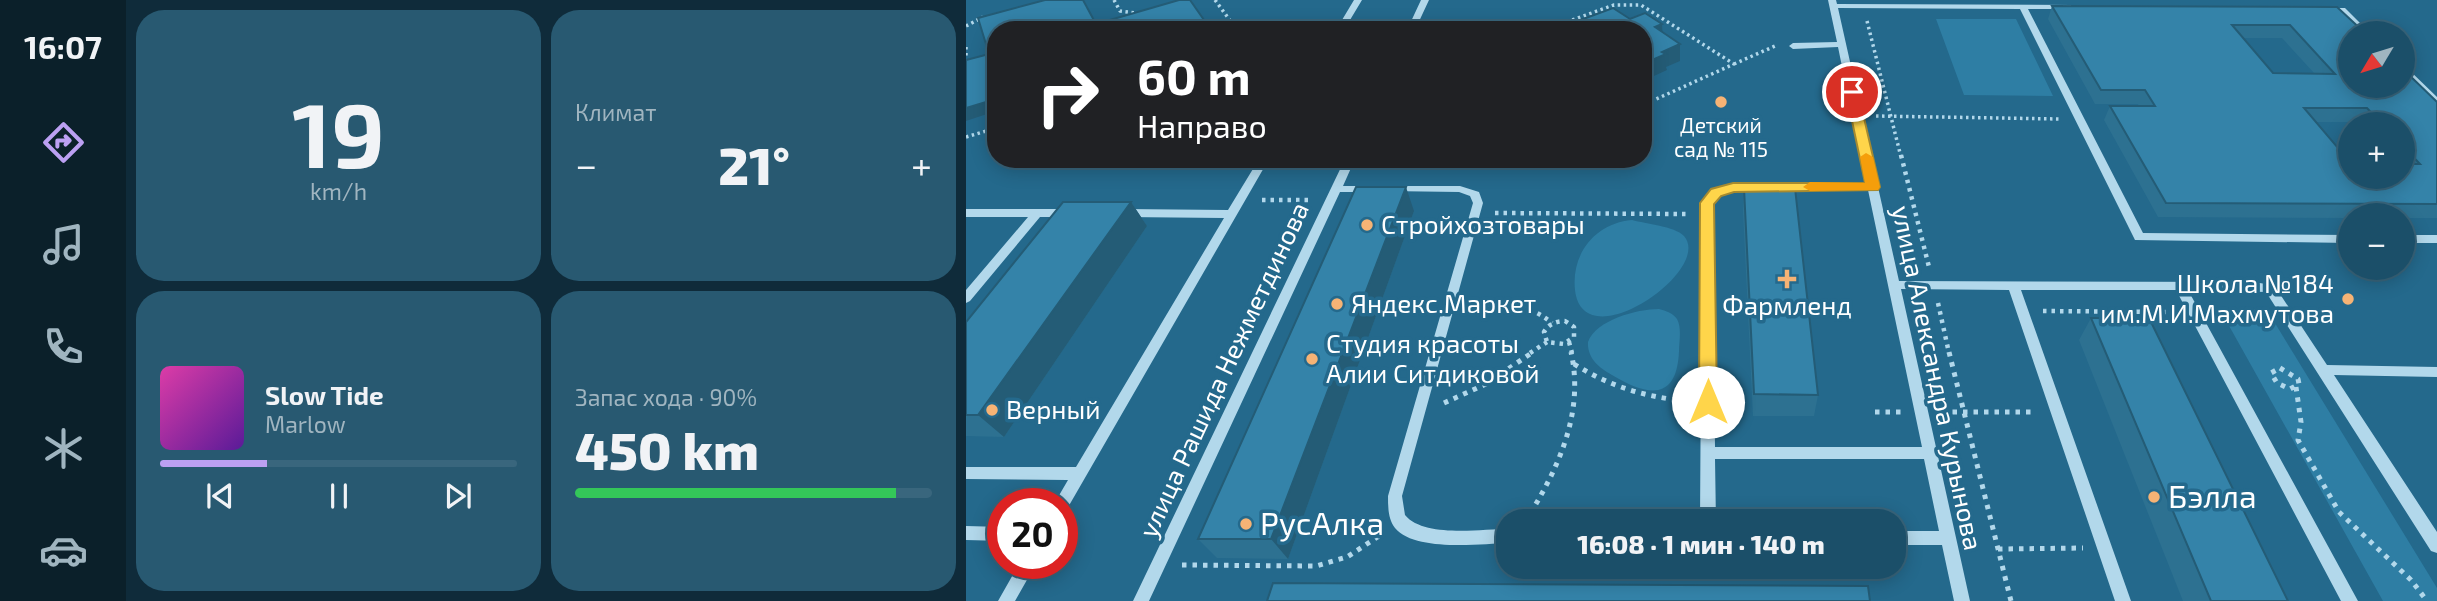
<!DOCTYPE html>
<html lang="ru">
<head>
<meta charset="utf-8">
<style>
  :root { --surface:#1b4f69; --page:#285971; --text:#f1f3f6; --muted:#a0b5c0; --line:#39667d; --accent:#bca0f2 }
  body { margin:0; font-family:"Exo 2",sans-serif; background:var(--page); color:var(--text); height:100vh; display:flex; flex-direction:column; font-size:26px; white-space:nowrap }
  * { box-sizing:border-box; margin:0 }
  p { font-size:23px; color:var(--muted) }
  .icon { flex:none; width:38px; height:38px; fill:none; stroke:currentColor; stroke-width:2; stroke-linecap:round; stroke-linejoin:round }
  .map { position:relative; flex:1; overflow:hidden }
  .drawer { display:flex; flex-direction:column; gap:10px; padding:10px; background:#0f2b3a; width:840px }
  .drawer>* { flex:none }
  .hud { position:absolute; left:21px; top:21px; width:665px; height:147px; border-radius:28px; box-shadow:0 4px 18px #0003,0 0 0 2px var(--line); background:#202124; color:#fff; overflow:hidden }
  .needle { width:46px; rotate:232deg }
  .controls { position:absolute; left:1372px; top:21px; display:grid; gap:14px }
  .controls a { display:grid; place-items:center; width:77px; height:77px; border-radius:50%; background:var(--surface); box-shadow:0 4px 18px #0003,0 0 0 2px var(--line); font-size:35px }
  .speed { position:absolute; left:21px; top:488px; display:flex; gap:14px; font-size:35px; font-weight:700; text-align:center }
  .speed>* { display:grid; place-content:center; width:91px; height:91px; border-radius:50%; background:var(--surface); box-shadow:0 4px 18px #0003,0 0 0 2px var(--line); line-height:1 }
  .speed .limit { border:10px solid #d22; background:#fff; color:#111 }
  .pin { position:absolute; display:grid; place-items:center; width:60px; height:60px; color:#fff; margin:-30px; border:4px solid #fff; border-radius:50%; box-shadow:0 2px 7px #0007 }
  .me { position:absolute; width:77px; margin:-38px; rotate:0deg; stroke-linejoin:round; filter:drop-shadow(0 0 5px #0008) }
  .turn { display:flex; align-items:center; gap:24px; height:147px; padding:0 35px; font-size:32px }
  .turn .icon { width:91px; height:91px; stroke-width:2.5 }
  .turn b { display:block; font-size:49px; line-height:60px }
  .big { font-size:52px; font-weight:800; line-height:1.1 }
  .drawer .tile { flex:1; display:flex; flex-direction:column; justify-content:center; gap:10px; min-width:0; padding:0 24px; border-radius:28px; background:var(--page) }
  .drawer .dial { align-items:center; gap:0 }
  .dial b { font-size:91px; line-height:1 }
  .song { display:flex; align-items:center; gap:21px }
  .cover { width:84px; height:84px; border-radius:10px; background:linear-gradient(135deg,hsl(320 70% 55%),hsl(270 70% 35%)) }
  .played { height:7px; border-radius:4px; background:linear-gradient(90deg,var(--accent) 30%,var(--line) 30%) }
  .keys { display:flex; justify-content:space-around; direction:ltr }
  .heat { display:flex; justify-content:space-between; align-items:center; font-size:38px; direction:ltr }
  .charge { height:10px; border-radius:5px; background:linear-gradient(90deg,#34c759 90%,var(--line) 0) }
  .drawer .tiles { flex:1; display:grid; gap:10px; grid-template-columns:repeat(2,1fr) }
  .trip { position:absolute; left:530px; top:509px; width:410px; height:70px; border-radius:28px; background:var(--surface); box-shadow:0 4px 18px #0003,0 0 0 2px var(--line); font-weight:800; line-height:70px; text-align:center }
  main { display:flex; flex:1; min-height:0 }
  .tab-bar { display:flex; flex-direction:column; width:126px; justify-content:space-around; align-items:center; background:#0b202a; color:var(--muted) }
  .tab-bar .icon { width:49px; height:49px }
  .tab-bar .active { color:var(--accent) }
  .tab-bar b { font-size:32px; color:var(--text) }
  .map>svg:first-child { display:block }
</style>
</head>
<body>
<main>
<nav class="tab-bar">
<b>16:07</b>
<svg class="icon active" aria-label="directions" viewBox="0 0 24 24"><path d="M12 3l9 9-9 9-9-9zM9 14v-3h6M13 9l2 2-2 2"/></svg>
<svg class="icon" aria-label="music" viewBox="0 0 24 24"><path d="M9 18V5l10-2v13"/><circle cx="6" cy="18" r="3"/><circle cx="16" cy="16" r="3"/></svg>
<svg class="icon" aria-label="phone" viewBox="0 0 24 24"><path d="M5 4h4l2 5-3 2q2 4 5 5l2-3 5 2v4C11 20 4 13 5 4z"/></svg>
<svg class="icon" aria-label="climate" viewBox="0 0 24 24"><path d="M12 3v18M4 7l16 10M4 17L20 7"/></svg>
<svg class="icon" aria-label="car" viewBox="0 0 24 24"><path d="M5 17H2v-5l4-1 3-4h7l3 4 3 1v5h-3M9 17h6M6 11h13"/><circle cx="7" cy="17" r="2"/><circle cx="17" cy="17" r="2"/></svg>
</nav>
<section class="drawer">
<div class="tiles">
<div class="tile dial"><b>19</b><p>km/h</p></div>
<div class="tile"><p>Климат</p>
<div class="heat"><a>−</a><b class="big">21°</b><a>+</a></div>
</div>
<div class="tile">
<div class="song"><i class="cover"></i><div><b>Slow Tide</b><p>Marlow</p></div></div>
<div class="played"></div>
<div class="keys"><svg class="icon" aria-label="previous" viewBox="0 0 24 24"><path d="M18 5L8 12l10 7zM5 5v14"/></svg><svg class="icon" aria-label="pause" viewBox="0 0 24 24"><path d="M8 5v14M16 5v14"/></svg><svg class="icon" aria-label="next" viewBox="0 0 24 24"><path d="M6 5l10 7-10 7zM19 5v14"/></svg></div>
</div>
<div class="tile"><p>Запас хода · 90%</p><b class="big">450 km</b><div class="charge"></div></div>
</div>
</section>
<div class="map">
<svg width="1471" height="601" viewBox="0 0 1471 601">
  <rect width="100%" height="100%" fill="#24698c"/>
  <!-- green -->
  <path fill="#2e7ea4" d="M 970,19 L 1050,19 L 1087,96 L 998,95 Z
    M 666,220 C 680,224 708,226 718,236 C 748,270 617,361 609,290 C 605,253 630,223 666,220 Z
    M 693,309 C 700,311 707,313 711,319 C 716,328 713,342 713,351 C 711,402 681,396 646,375 C 633,368 621,358 622,342 C 630,320 671,309 693,309 Z
    M 1257,315 L 1304,315 L 1471,588 L 1471,601 L 1417,601 Z"/>
  <g fill="none" stroke-linecap="round" stroke-linejoin="round">
    <!-- path-far2 -->
    <path stroke="#b2d8eb" stroke-width="3.5" stroke-dasharray="2.5 3.5" stroke-linecap="butt" d="M 148,0 L 154,11 L 170,13
      M 249,0 L 271,30
      M 901,21 L 935,157
      M 595,24 L 648,5 L 675,5 L 768,64 L 677,105
      M 0,26 L 17,17
      M 0,47 L 0,56
      M 768,64 L 809,46
      M 910,116 L 1094,119
      M 0,137 L 30,128"/>
    <!-- path-far1 -->
    <path stroke="#b2d8eb" stroke-width="4.5" stroke-dasharray="3.5 5" stroke-linecap="butt" d="M 935,155 L 963,267
      M 502,159 C 520,170 538,167 557,159
      M 296,200 L 343,200
      M 529,213 L 723,214
      M 972,303 L 983,353
      M 505,306 C 535,302 562,303 586,323
      M 1077,311 L 1205,312
      M 1252,312 L 1296,312
      M 599,321 L 608,327 L 608,337 L 598,344 L 581,342 L 578,332 C 583,324 590,321 599,321 Z
      M 603,342 L 606,353
      M 564,353 L 581,342"/>
    <!-- path -->
    <path stroke="#b2d8eb" stroke-width="5" stroke-dasharray="4.5 6" stroke-linecap="butt" d="M 983,352 L 1045,601
      M 608,364 C 643,386 679,397 720,401
      M 1314,368 L 1332,379 L 1333,384 L 1324,389 L 1311,383 L 1305,373 Z
      M 1330,387 L 1335,422 L 1332,440 L 1373,512 L 1445,580 L 1461,601
      M 478,403 L 520,384 L 567,352
      M 909,412 L 936,412
      M 976,412 L 1069,412
      M 559,522 C 591,471 619,414 605,352
      M 1032,549 L 1117,548
      M 216,565 L 350,566 L 381,557 L 416,534"/>
    <!-- minor -->
    <path fill="#b2d8eb" fill-rule="evenodd" d="M 388,0 L 396,0 L 378,30 L 370,30 Z
      M 455,0 L 463,0 L 449,30 L 441,30 Z
      M 862,0 L 870,0 L 871,4 L 1105,5 L 1105,9 L 1062,9 L 1177,233 L 1384,235 L 1384,243 L 1169,240 L 1054,9 L 872,8 L 933,281 L 1286,282 L 1308,285 L 1361,365 L 1471,367 L 1471,377 L 1368,375 L 1471,532 L 1471,553 L 1465,551 L 1300,292 L 1222,290 L 1392,601 L 1375,601 L 1210,290 L 1055,290 L 1165,601 L 1149,601 L 1043,290 L 935,289 L 1004,601 L 988,601 L 976,545 L 928,545 L 928,531 L 973,531 L 958,459 L 749,459 L 750,522 L 734,522 L 736,203 L 746,191 L 767,184 L 900,184 L 872,47 L 827,49 L 823,46 L 827,43 L 871,42 ZM 768,190 L 902,190 L 956,447 L 749,447 L 746,204 L 754,195 Z
      M 1356,8 L 1379,8 L 1404,33 L 1395,33 L 1374,12 L 1359,12 L 1355,10 Z
      M 1437,66 L 1440,67 L 1471,97 L 1471,105 L 1468,104 L 1437,74 Z
      M 293,159 L 303,159 L 101,509 L 96,511 L 96,504 L 88,504 L 102,480 L 0,479 L 0,467 L 110,467 L 258,218 L 158,217 L 152,213 L 158,209 L 262,210 Z
      M 379,159 L 389,159 L 377,186 L 403,186 L 408,189 L 403,192 L 374,192 L 183,601 L 167,601 Z
      M 425,186 L 494,186 L 513,192 L 517,203 L 436,496 L 439,515 C 458,538 514,529 542,529 L 542,543 C 514,544 449,552 429,528 C 422,519 422,507 422,496 L 507,203 L 504,196 L 493,192 L 421,191 L 420,189 L 421,187 Z
      M 0,209 L 105,209 L 111,213 L 105,217 L 74,217 L 4,301 L 0,303 L 0,290 L 62,217 L 0,217 Z
      M 1437,235 L 1471,235 L 1471,243 L 1437,243 Z
      M 0,526 L 37,527 L 37,541 L 0,540 Z
      M 53,564 L 70,564 L 49,601 L 32,601 Z"/>
  </g>
  <!-- wall -->
  <path fill="#2d7191" fill-rule="evenodd" d="M 1086,6 L 1371,7 L 1471,102 L 1471,218 L 1437,218 L 1437,215 L 1384,215 L 1384,218 L 1192,217 L 1138,120 L 1144,106 L 1173,106 L 1172,104 L 1129,104 L 1082,19 ZM 1278,38 L 1316,38 L 1348,73 L 1307,73 ZM 1350,122 L 1391,122 L 1393,124 L 1437,124 L 1437,177 L 1384,177 Z
    M 778,188 L 852,395 L 848,416 L 787,416 L 777,211 Z
    M 165,202 L 181,226 L 38,437 L 0,436 L 0,322 Z
    M 448,211 L 322,559 L 251,558 L 232,539 Z
    M 1125,318 L 1322,601 L 1217,601 L 1113,340 Z"/>
  <!-- shaded-wall -->
  <path fill="#245c76" d="M 696,24 L 697,41 L 689,27 Z
    M 714,44 L 714,61 L 700,67 L 701,70 L 677,81 L 677,64 L 696,52 Z
    M 30,99 L 30,111 L 0,121 L 0,108 Z
    M 440,187 L 448,211 L 322,559 L 305,539 Z
    M 165,202 L 181,226 L 38,437 L 12,415 Z"/>
  <!-- building -->
  <path fill="#3483a9" stroke="#245c76" stroke-width="2" fill-rule="evenodd" d="M 79,0 L 117,0 L 130,24 L 213,0 L 224,0 L 245,30 L 30,30 L 30,70 L 29,71 L 30,99 L 0,108 L 0,60 L 23,54 L 12,18 Z
    M 1086,6 L 1371,7 L 1399,33 L 1384,33 L 1384,86 L 1437,86 L 1437,69 L 1471,102 L 1471,204 L 1200,203 L 1144,106 L 1189,106 L 1179,90 L 1135,90 ZM 1266,25 L 1324,25 L 1369,74 L 1307,73 ZM 1338,108 L 1401,108 L 1416,124 L 1437,124 L 1437,146 L 1454,164 L 1437,164 L 1437,177 L 1384,177 L 1384,162 Z
    M 647,8 L 664,19 L 679,13 L 696,24 L 689,27 L 714,44 L 696,52 L 700,54 L 677,64 L 677,30 L 578,30 L 598,22 L 605,27 L 613,24 L 609,22 Z
    M 390,187 L 440,187 L 305,539 L 232,539 Z
    M 778,188 L 829,188 L 852,395 L 788,394 Z
    M 97,202 L 165,202 L 12,415 L 0,415 L 0,322 Z
    M 1125,318 L 1183,318 L 1322,601 L 1245,601 Z
    M 307,583 L 902,586 L 904,601 L 301,601 Z"/>
  <!-- route -->
  <path fill="#ffd54a" stroke="#a68a30" stroke-width="2" d="M 886,89 L 892,92 L 914,187 L 912,190 L 768,192 L 755,196 L 748,204 L 751,402 L 748,407 L 742,409 L 736,407 L 733,402 L 734,203 L 745,189 L 767,183 L 899,183 L 880,92 Z"/>
  <!-- slow -->
  <path fill="#f59e0b" d="M 900,153 L 907,157 L 914,187 L 912,190 L 844,191 L 837,187 L 844,182 L 899,183 L 894,157 Z"/>
  <!-- markers -->
  <g fill="#f6b375" stroke="#24698c" stroke-width="2.5">
    <circle cx="755" cy="102" r="7"/>
    <circle cx="401" cy="225" r="7"/>
    <path d="M817.5 268.5h7v7h7v7h-7v7h-7v-7h-7v-7h7z"/>
    <circle cx="1382" cy="299" r="7"/>
    <circle cx="371" cy="304" r="7"/>
    <circle cx="346" cy="359" r="7"/>
    <circle cx="26" cy="410" r="7"/>
    <circle cx="1188" cy="497" r="7"/>
    <circle cx="280" cy="524" r="7"/>
  </g>
  <g text-anchor="middle" stroke-width="7" stroke-linejoin="round" paint-order="stroke">
    <!-- far-poi labels -->
    <g font-size="21" fill="#fff" stroke="#24698c">
      <text x="755" y="133">Детский<tspan x="755" dy="24">сад № 115</tspan></text>
    </g>
    <!-- poi labels -->
    <g font-size="26" fill="#fff" stroke="#24698c" text-anchor="start">
      <text x="415" y="234">Стройхозтовары</text>
      <text x="1368" y="293" text-anchor="end">Школа №184<tspan x="1368" dy="30">им.М.И.Махмутова</tspan></text>
      <text x="385" y="313">Яндекс.Маркет</text>
      <text x="821" y="315" text-anchor="middle">Фармленд</text>
      <text x="360" y="353">Студия красоты<tspan x="360" dy="30">Алии Ситдиковой</tspan></text>
      <text x="40" y="419">Верный</text>
    </g>
    <!-- street labels -->
    <g font-size="26" fill="#fff" stroke="#24698c">
      <text transform="translate(258 370) rotate(-65)" y="9">улица Рашида Нежметдинова</text>
      <text transform="translate(971 378) rotate(78)" y="9">улица Александра Курынова</text>
    </g>
    <!-- near-poi labels -->
    <g font-size="32" fill="#fff" stroke="#24698c" text-anchor="start">
      <text x="1202" y="508">Бэлла</text>
      <text x="294" y="535">РусАлка</text>
    </g>
  </g>
</svg>
<div class="controls">
<a><svg class="needle" viewBox="-14 -14 28 28"><path d="M0-13l5 13h-10z" fill="#e53935"/><path d="M0 13l5-13h-10z" fill="#a0b5c0"/></svg></a>
<a>+</a>
<a>−</a>
</div>
<div class="speed"><div class="limit">20</div></div>
<div class="pin" style="left:886px;top:92px;background:#d93025"><svg class="icon" aria-label="arrive" viewBox="0 0 24 24"><path d="M6 21V4h12l-3 4 3 4H6"/></svg></div>
<svg class="me" style="left:742px;top:402px" viewBox="-20 -20 40 40"><circle r="19" fill="#fff"/><path d="M0-13L10 11 0 6-10 11z" fill="#ffd54a"/></svg>
<div class="trip">16:08 · 1 мин · 140 m</div>
<div class="hud">
<div class="turn"><svg class="icon" aria-label="right" viewBox="0 0 24 24"><path d="M7 20v-9h11M14 6l5 5-5 5"/></svg><div><b>60 m</b>Направо</div></div>
</div>
</div>
</main>
</body>
</html>
